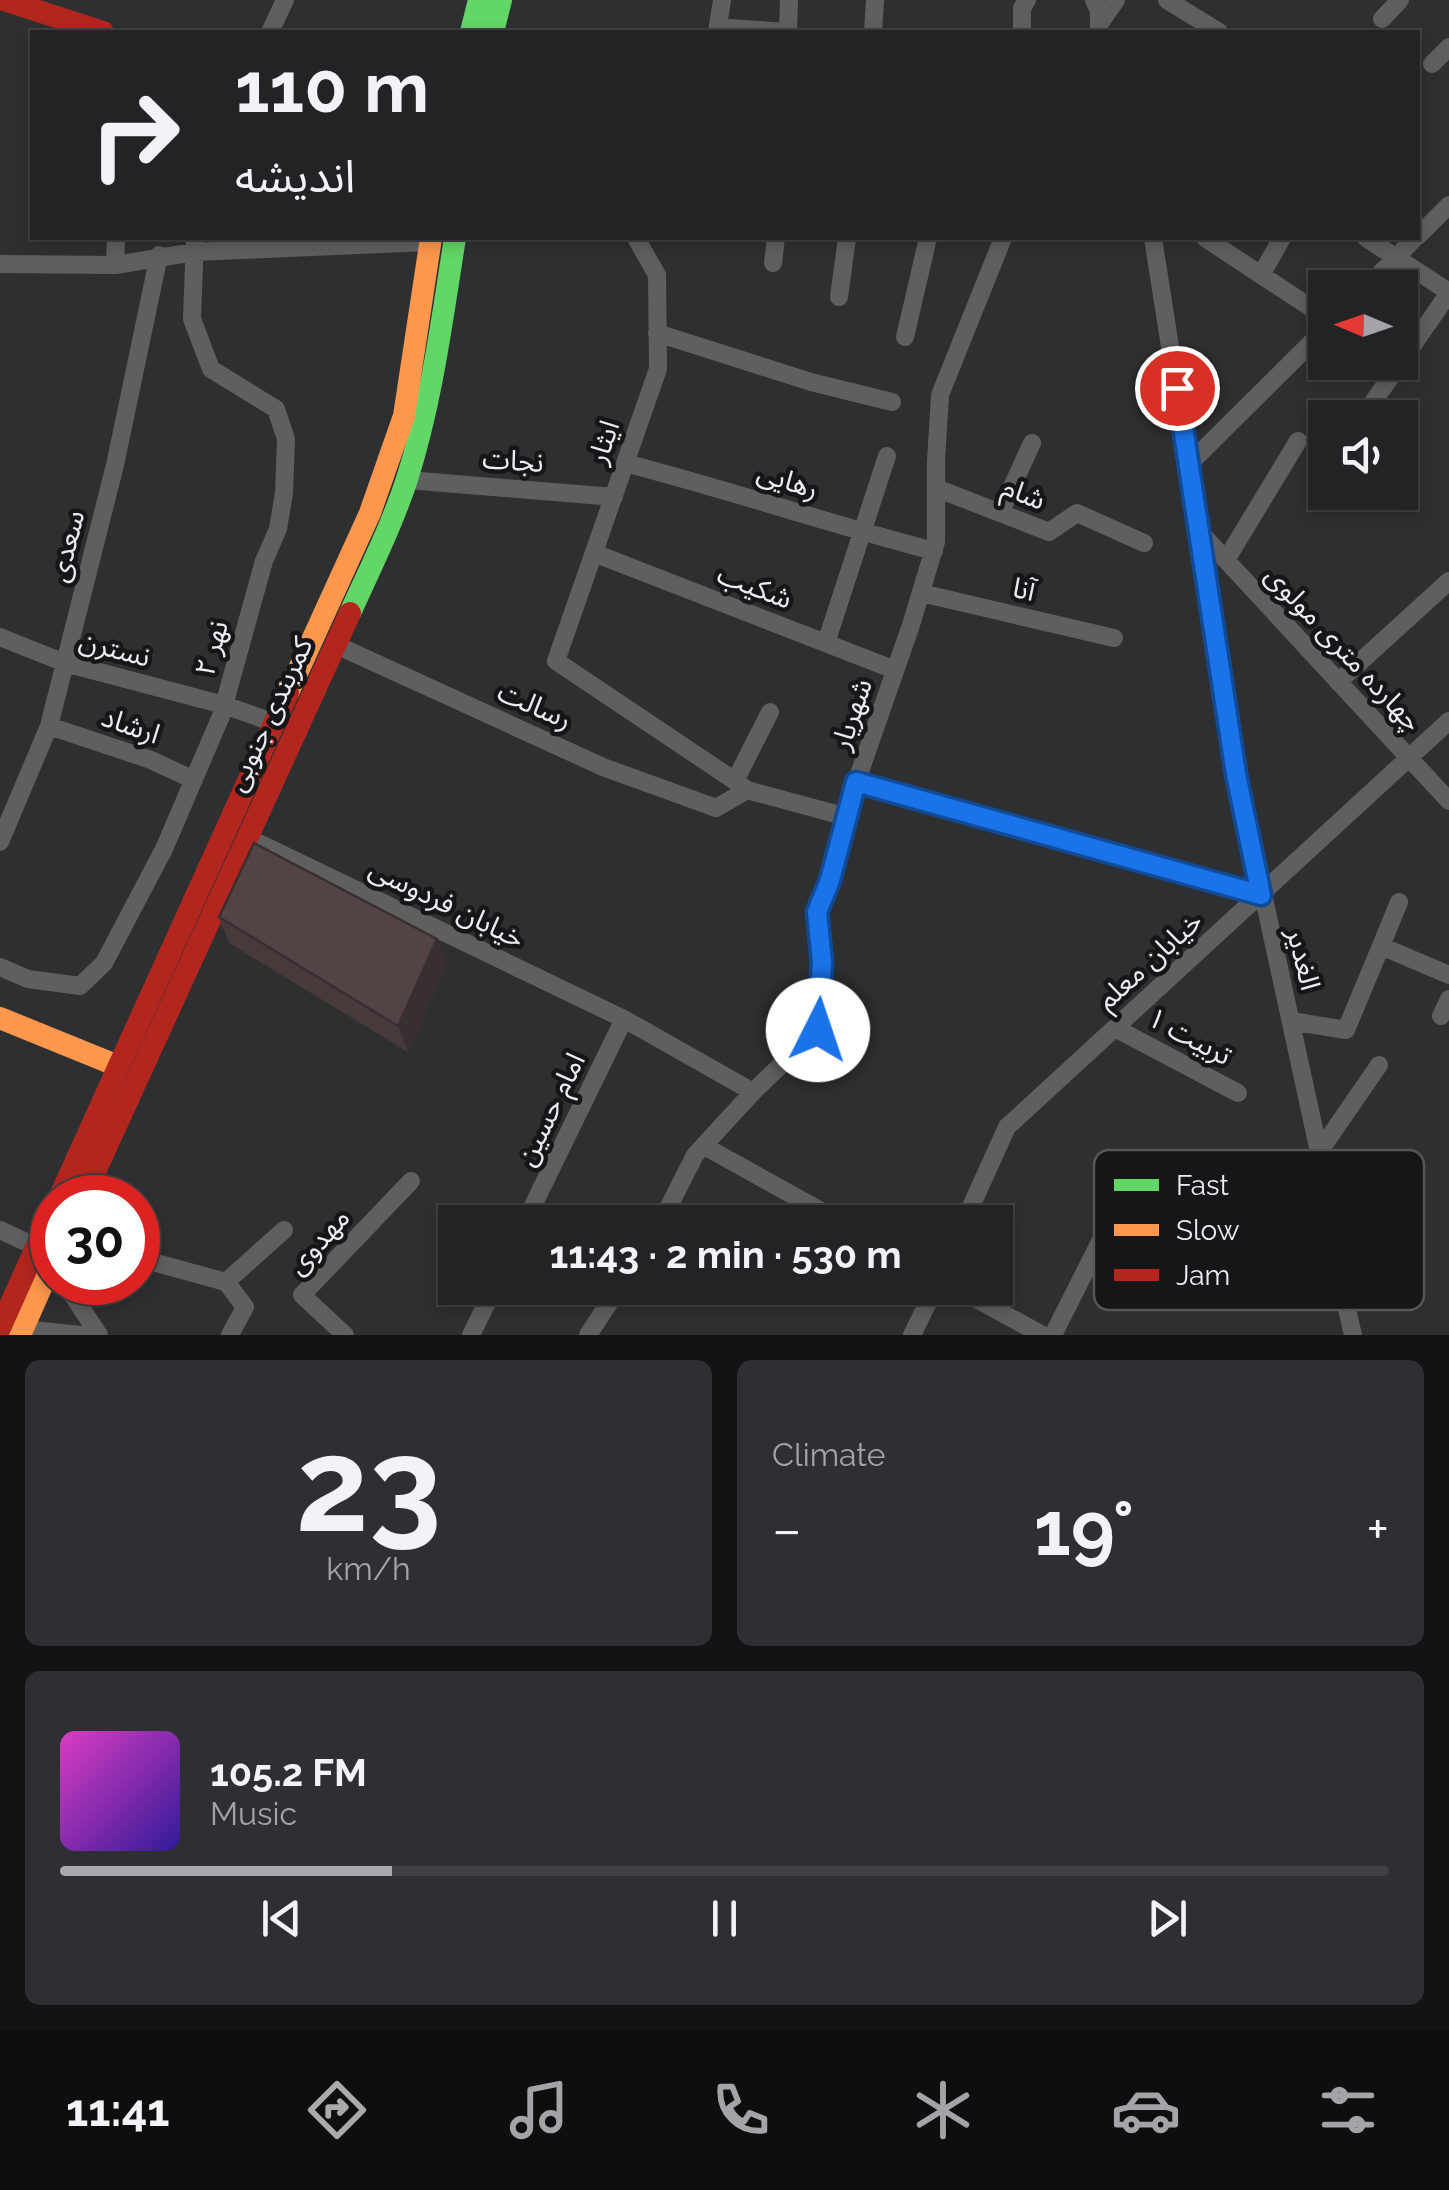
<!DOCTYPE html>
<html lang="en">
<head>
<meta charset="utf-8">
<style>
  :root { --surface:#222325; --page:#2e2f32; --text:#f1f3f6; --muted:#a2a4a7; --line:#3f4042; --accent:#a9aaac }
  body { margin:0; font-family:Raleway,"Noto Sans Arabic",sans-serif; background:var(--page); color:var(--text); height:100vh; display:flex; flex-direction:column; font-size:38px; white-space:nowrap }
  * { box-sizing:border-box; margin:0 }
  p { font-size:32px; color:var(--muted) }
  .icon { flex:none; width:55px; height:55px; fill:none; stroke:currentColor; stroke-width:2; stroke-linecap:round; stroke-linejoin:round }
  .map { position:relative; height:1335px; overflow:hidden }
  .panel { display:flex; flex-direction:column; gap:25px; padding:25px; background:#131314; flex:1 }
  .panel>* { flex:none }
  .top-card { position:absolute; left:30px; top:30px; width:1390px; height:210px; border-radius:0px; box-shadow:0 5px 15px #0003,0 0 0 2px var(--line); background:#222325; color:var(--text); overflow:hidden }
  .needle { width:65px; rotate:272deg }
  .controls { position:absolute; left:1308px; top:270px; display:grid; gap:20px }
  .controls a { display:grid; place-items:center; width:110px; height:110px; border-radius:0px; background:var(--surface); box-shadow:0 5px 15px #0003,0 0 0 2px var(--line); font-size:50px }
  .speed { position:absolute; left:30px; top:1175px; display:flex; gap:20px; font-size:50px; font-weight:700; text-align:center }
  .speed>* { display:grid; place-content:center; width:130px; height:130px; border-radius:50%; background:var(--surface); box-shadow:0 5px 15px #0003,0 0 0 2px var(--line); line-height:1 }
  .speed .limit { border:15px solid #d22; background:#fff; color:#111 }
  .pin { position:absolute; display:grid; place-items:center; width:85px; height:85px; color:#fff; margin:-42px; border:5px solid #fff; border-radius:50%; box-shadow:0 2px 10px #0007 }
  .me { position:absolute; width:110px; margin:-55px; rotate:4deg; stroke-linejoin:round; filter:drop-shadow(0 0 8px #0008) }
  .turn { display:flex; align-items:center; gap:35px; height:210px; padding:0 40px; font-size:45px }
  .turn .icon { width:130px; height:130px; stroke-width:2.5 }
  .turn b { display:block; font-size:70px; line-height:85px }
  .big { font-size:75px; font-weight:700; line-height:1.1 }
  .panel .tile { flex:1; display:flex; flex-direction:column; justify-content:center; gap:15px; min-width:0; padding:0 35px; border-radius:15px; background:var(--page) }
  .panel .dial { align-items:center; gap:0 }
  .dial b { font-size:130px; line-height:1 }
  .song { display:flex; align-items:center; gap:30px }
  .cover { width:120px; height:120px; border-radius:15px; background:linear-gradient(135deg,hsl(310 70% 55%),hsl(250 70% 35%)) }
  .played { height:10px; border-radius:5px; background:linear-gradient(90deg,var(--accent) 25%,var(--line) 25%) }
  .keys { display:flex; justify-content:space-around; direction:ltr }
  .heat { display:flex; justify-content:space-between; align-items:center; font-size:55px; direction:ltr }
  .panel .tiles { flex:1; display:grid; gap:25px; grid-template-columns:1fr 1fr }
  .tile:last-child { grid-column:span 2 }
  .trip { position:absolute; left:438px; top:1205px; width:575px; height:100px; border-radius:0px; background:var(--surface); box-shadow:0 5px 15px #0003,0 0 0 2px var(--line); font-weight:700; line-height:100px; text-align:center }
  .dock { display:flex; height:160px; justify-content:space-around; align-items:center; background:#0e0e0f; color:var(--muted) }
  .dock .icon { width:70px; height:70px }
  .dock .current { color:var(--accent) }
  .dock b { font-size:45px; color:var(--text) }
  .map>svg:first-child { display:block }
</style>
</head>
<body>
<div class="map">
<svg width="1449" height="1335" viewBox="0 0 1449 1335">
  <rect width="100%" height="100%" fill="#2e2f31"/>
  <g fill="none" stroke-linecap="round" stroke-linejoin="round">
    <!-- street -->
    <path stroke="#5f5f5f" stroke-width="18" d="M 1094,0 L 1099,11 L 1099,32
      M 1167,0 L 1219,32
      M 1382,19 L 1400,0
      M 1100,23 L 1116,0
      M 270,32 L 285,0
      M 717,32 L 722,0
      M 720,32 L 730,28 L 788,32 L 789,0
      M 873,32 L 875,0
      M 1022,32 L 1022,8 L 1027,0
      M 1432,64 L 1449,47
      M 1418,236 L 1449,205
      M 636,238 L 657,275 L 658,369 L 556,661 L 735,781
      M 1153,238 L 1237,774 L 1319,1152 L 1326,1219 L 1353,1335
      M 1205,238 L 1325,317
      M 1366,238 L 1449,292
      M 773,263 L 776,238
      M 0,264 L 115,265 L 194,252 L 430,242
      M 115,265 L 116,238
      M 1261,275 L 1282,238
      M 1366,288 L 1415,238
      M 839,297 L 847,238
      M 657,333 L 811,382 L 892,402
      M 905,337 L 928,238
      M 1362,418 L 1449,293
      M 625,463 C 729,490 830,524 934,551
      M 1189,464 L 1325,329
      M 408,480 L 614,497
      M 936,488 L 1049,532 L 1077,513 L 1144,543
      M 1000,513 L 1032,443
      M 1199,531 L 1449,801
      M 594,553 L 895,670
      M 1226,560 L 1298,441
      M 921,593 L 1114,638
      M 0,637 L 65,663 L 224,705 L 275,723
      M 826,643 L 887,456
      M 334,644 L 603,767 L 716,808 L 747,790
      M 1338,682 L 1449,581
      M 770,712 L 735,781 L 747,790 L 847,817
      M 49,726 L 151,760 L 194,780
      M 856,783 L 1261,895
      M 246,837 L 624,1019 L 753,1092
      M 0,842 L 49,726 L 115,465 L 159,255
      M 1389,950 L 1381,946 L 1399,902
      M 0,967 L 28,979 L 80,986 L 104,963 L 164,849 L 221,716 L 264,561 L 278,529 L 284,493 L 286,439 L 276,409 L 211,369 L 192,319 L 195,238
      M 1441,1016 L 1449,999
      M 1291,1021 L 1346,1030 L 1381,946 L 1449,975
      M 1115,1028 L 1238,1093
      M 704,1146 L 841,1222
      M 1319,1152 L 1379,1065
      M 525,1222 L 624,1019
      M 661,1222 L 695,1155 L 753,1092 L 817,1030 L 822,963 L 817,912 L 830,880 L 856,783 L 911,625 L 936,542 L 936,461 L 940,395 L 1003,238
      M 964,1222 L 1007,1127 L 1449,721
      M 0,1230 L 37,1247
      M 138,1258 L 226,1282
      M 64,1282 L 99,1335
      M 957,1288 L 1042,1335
      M 23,1329 L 81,1335
      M 230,1335 L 245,1307 L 226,1282 L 284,1230
      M 345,1335 L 302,1295 L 411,1181
      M 471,1335 L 494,1288
      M 588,1335 L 619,1288
      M 912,1335 L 935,1288
      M 1053,1335 L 1101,1240"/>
    <!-- fast -->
    <path stroke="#63d668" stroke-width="22" d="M 471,32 L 479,0
      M 493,32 L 501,0
      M 350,613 C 370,569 392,525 407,479 C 432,401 442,319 455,238"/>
    <!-- slow -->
    <path stroke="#ff974d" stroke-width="22" d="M 288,693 L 370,513 L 404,416 L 431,238
      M 0,1018 L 118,1066
      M 20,1335 L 52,1263"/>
    <!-- jam -->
    <path stroke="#b3261e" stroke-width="22" d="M 4,0 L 103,32
      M 59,1198 L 288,693
      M 83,1198 L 350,613
      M 0,1328 L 52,1212"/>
  </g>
  <!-- wall -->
  <path fill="#473a3a" d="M 219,917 L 447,965 L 408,1052 L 229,943 Z"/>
  <!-- shaded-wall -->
  <path fill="#3a2f30" d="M 437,939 L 447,965 L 408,1052 L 398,1026 Z"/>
  <!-- building -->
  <path fill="#534344" stroke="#3a2f30" stroke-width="2.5" d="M 254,843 L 437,939 L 398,1026 L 219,917 Z"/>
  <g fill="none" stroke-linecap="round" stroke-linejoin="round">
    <!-- route casing -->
    <g stroke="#114b97" stroke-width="25">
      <path id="route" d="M 818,1030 L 822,962 L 817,912 L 830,880 L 856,782 L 1261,895 L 1236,774 L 1177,388"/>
    </g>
    <!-- route -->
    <use href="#route" stroke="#1a73e8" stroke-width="18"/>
  </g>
  <g text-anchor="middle" stroke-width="9" stroke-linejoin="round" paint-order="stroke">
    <!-- street labels -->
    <g font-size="28" fill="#ebecef" stroke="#161618">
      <text transform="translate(603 442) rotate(-71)" y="10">ایثار</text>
      <text transform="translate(513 460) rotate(4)" y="10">نجات</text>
      <text transform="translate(788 480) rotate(18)" y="10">رهایی</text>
      <text transform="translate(1024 493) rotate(21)" y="10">شام</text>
      <text transform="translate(66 546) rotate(-76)" y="10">سعدی</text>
      <text transform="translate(755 586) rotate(21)" y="10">شکیب</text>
      <text transform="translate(1024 589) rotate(13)" y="10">آنا</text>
      <text transform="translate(115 648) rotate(15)" y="10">نسترن</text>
      <text transform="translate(211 648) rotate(-74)" y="10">نهر ۲</text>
      <text transform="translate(1344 648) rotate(47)" y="10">چهارده متری مولوی</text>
      <text transform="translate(535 705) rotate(24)" y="10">رسالت</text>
      <text transform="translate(269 714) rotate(-65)" y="10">کمربندی جنوبی</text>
      <text transform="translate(851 714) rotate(-71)" y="10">شهریار</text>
      <text transform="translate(131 725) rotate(19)" y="10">ارشاد</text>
      <text transform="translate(447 903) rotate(26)" y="10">خیابان فردوسی</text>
      <text transform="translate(1304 959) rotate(76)" y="10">الغدیر</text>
      <text transform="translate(1149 960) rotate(-42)" y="10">خیابان معلم</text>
      <text transform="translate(1190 1036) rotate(28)" y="10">تربیت ۱</text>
      <text transform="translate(550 1109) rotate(-64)" y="10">امام حسین</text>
      <text transform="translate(318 1241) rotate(-48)" y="10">مهدوی</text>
    </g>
  </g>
  <!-- legend -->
  <rect x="1094" y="1150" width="330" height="160" rx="15" fill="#161618" stroke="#565658" stroke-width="2.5"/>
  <rect x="1114" y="1179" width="45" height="12" fill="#63d668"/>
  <rect x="1114" y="1224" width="45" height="12" fill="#ff974d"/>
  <rect x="1114" y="1269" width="45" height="12" fill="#b3261e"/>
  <g font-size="28" fill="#ebecef">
    <text x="1176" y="1195">Fast</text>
    <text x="1176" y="1240">Slow</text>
    <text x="1176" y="1285">Jam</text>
  </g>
</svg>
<div class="controls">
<a><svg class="needle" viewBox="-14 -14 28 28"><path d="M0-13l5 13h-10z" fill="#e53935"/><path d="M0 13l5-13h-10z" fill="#a2a4a7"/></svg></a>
<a><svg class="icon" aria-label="sound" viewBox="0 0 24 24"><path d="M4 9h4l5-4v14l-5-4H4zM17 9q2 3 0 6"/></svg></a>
</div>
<div class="speed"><div class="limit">30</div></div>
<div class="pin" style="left:1177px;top:388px;background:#d93025"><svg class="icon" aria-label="arrive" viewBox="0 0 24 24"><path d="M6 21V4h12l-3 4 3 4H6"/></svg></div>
<svg class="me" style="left:818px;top:1030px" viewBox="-20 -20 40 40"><circle r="19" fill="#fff"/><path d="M0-13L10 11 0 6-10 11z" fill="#1a73e8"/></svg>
<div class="trip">11:43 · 2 min · 530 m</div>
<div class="top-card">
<div class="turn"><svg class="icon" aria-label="right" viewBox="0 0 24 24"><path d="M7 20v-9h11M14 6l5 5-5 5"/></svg><div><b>110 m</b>اندیشه</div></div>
</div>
</div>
<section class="panel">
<div class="tiles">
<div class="tile dial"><b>23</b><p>km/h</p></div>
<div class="tile"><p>Climate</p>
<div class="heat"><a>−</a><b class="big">19°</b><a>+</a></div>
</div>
<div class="tile">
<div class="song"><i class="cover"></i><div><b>105.2 FM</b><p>Music</p></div></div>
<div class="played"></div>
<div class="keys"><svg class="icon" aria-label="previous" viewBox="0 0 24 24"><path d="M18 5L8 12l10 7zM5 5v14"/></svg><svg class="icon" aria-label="pause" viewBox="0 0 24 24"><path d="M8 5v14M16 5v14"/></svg><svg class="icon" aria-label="next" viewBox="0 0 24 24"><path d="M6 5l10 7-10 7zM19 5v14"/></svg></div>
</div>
</div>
</section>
<nav class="dock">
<b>11:41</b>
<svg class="icon current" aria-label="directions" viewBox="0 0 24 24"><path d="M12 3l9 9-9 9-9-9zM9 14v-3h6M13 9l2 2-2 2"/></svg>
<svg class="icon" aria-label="music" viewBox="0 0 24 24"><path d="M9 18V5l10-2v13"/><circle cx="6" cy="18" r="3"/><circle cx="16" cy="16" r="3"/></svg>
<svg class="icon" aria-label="phone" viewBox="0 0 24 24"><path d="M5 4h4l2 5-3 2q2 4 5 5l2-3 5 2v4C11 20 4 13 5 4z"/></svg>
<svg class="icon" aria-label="climate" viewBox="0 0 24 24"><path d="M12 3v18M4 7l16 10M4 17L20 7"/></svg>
<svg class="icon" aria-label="car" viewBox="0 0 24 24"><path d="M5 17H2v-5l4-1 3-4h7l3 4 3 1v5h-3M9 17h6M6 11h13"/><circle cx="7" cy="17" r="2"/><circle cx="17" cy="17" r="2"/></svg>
<svg class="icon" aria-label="filters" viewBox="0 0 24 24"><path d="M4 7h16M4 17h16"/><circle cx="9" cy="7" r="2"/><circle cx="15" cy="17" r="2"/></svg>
</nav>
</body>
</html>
